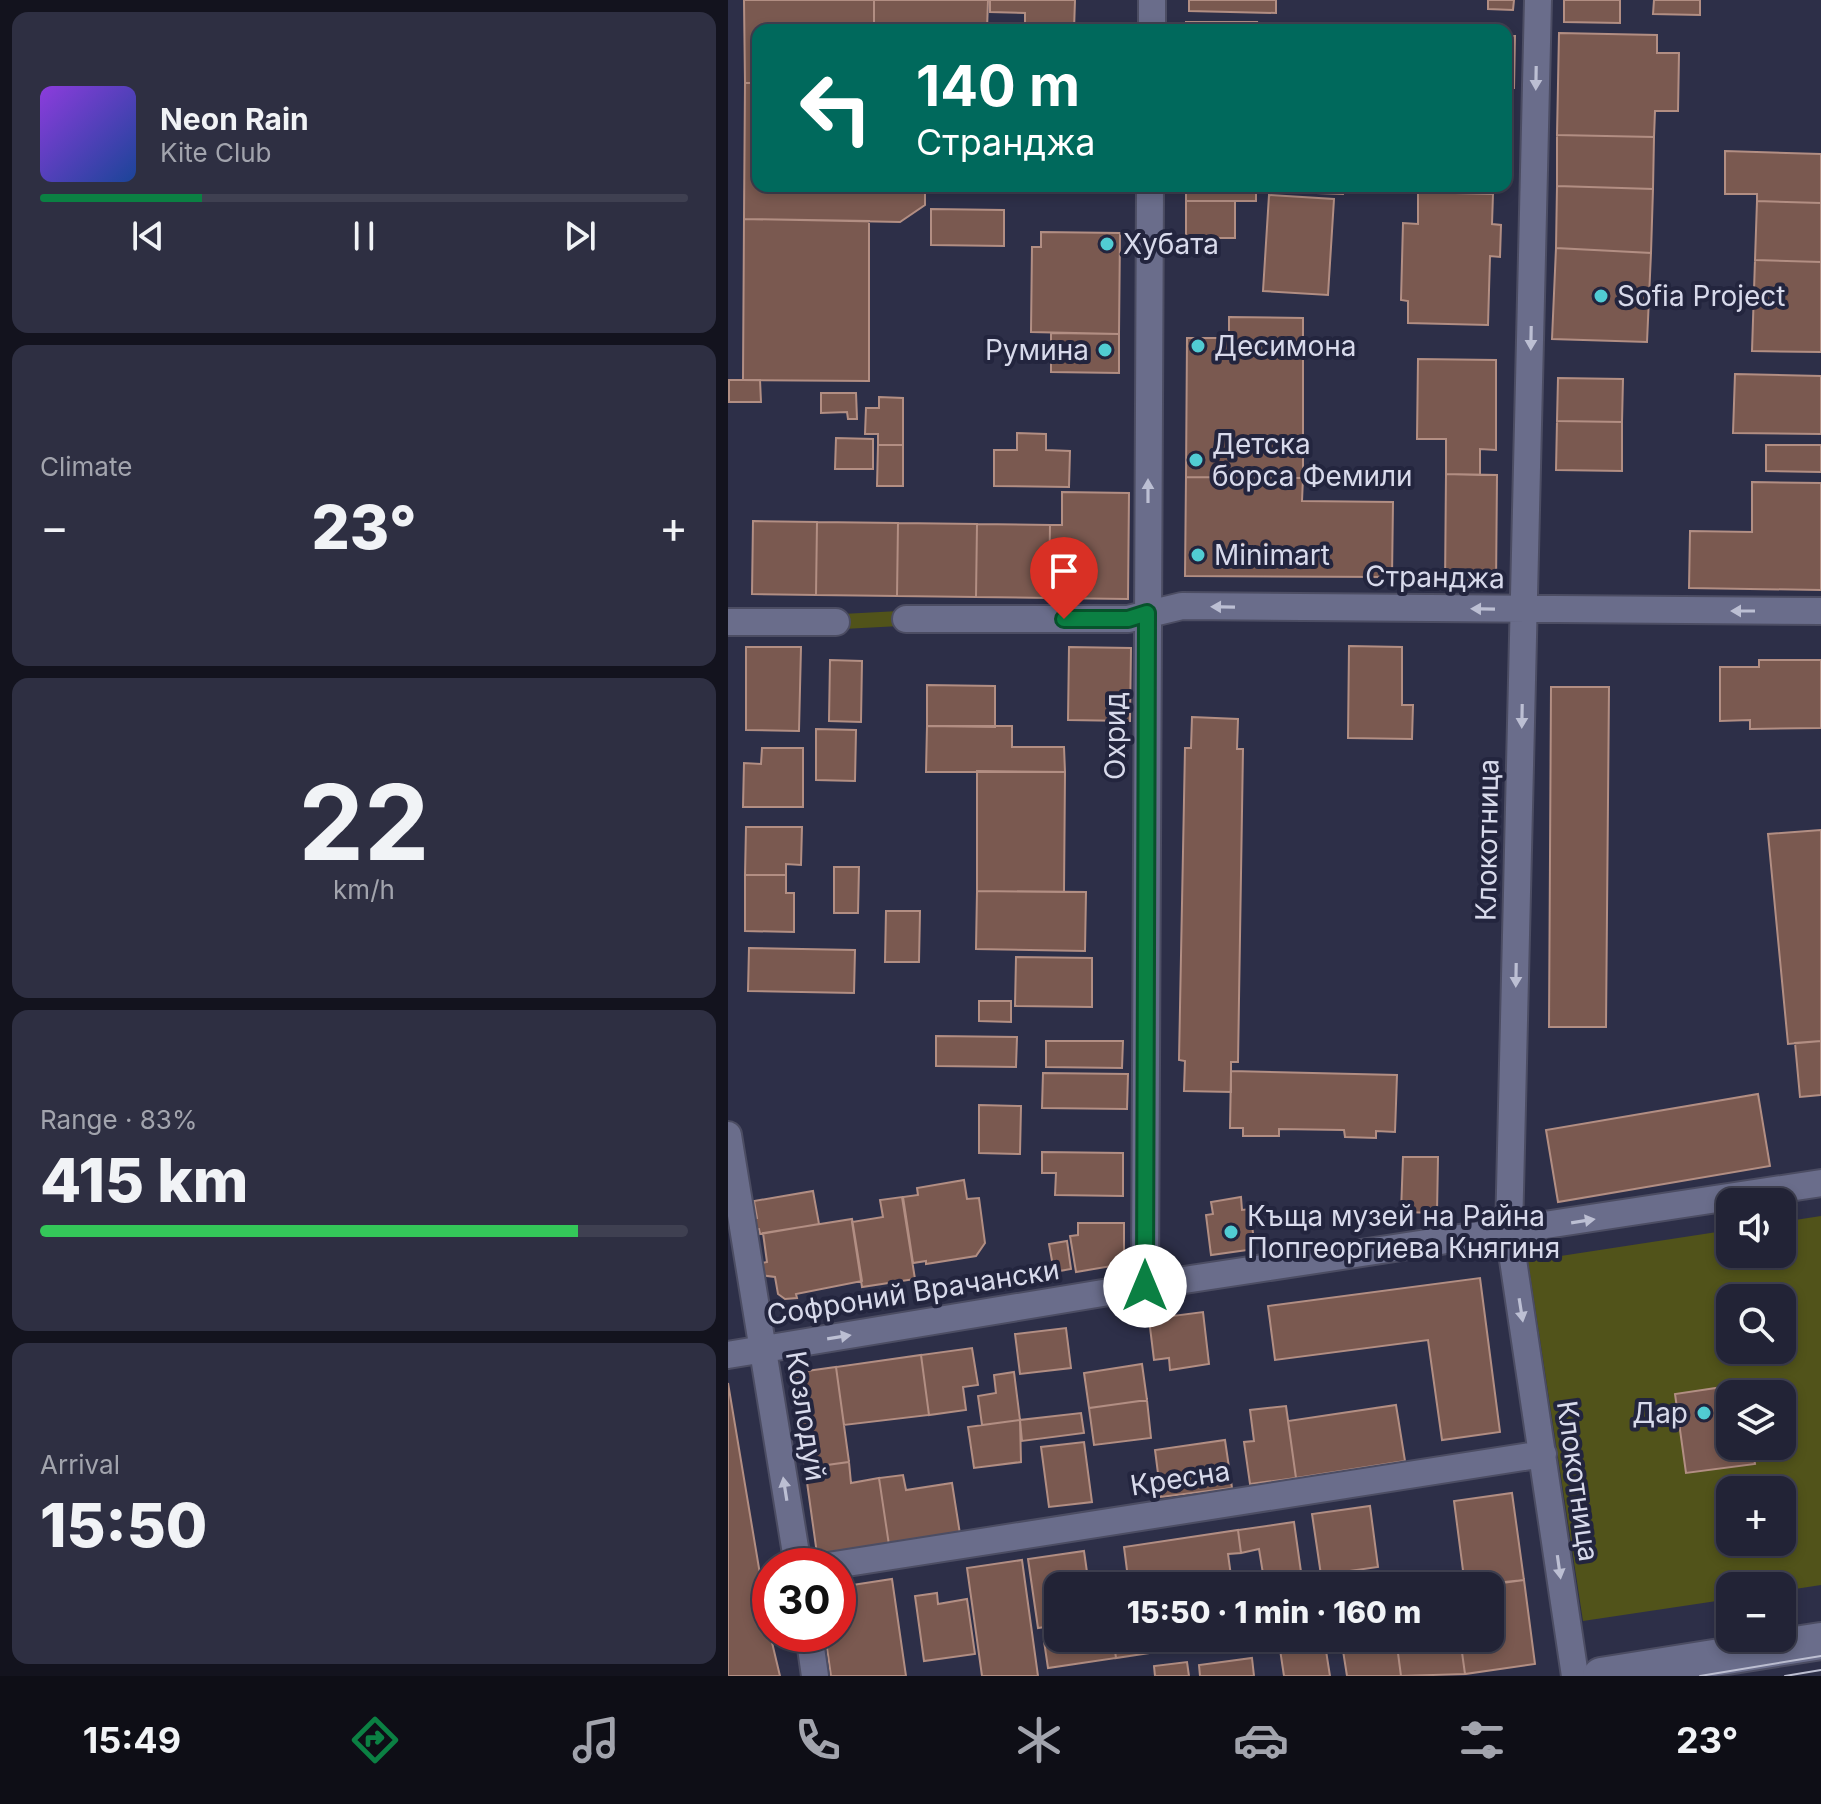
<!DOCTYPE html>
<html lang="en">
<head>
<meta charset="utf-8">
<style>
  :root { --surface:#222336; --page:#2e2f42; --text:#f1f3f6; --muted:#a2a4ad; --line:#3f4051; --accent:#0b8043 }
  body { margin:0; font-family:Inter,sans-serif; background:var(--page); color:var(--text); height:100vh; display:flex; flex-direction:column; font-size:30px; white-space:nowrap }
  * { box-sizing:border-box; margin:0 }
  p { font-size:26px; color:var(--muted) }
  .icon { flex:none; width:44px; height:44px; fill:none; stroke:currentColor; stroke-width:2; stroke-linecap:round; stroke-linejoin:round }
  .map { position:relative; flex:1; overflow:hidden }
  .side { display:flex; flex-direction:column; gap:12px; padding:12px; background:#13131e; width:728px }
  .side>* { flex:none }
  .hud { position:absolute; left:24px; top:24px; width:760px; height:168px; border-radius:16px; box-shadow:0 4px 12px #0003,0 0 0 2px var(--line); background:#00695c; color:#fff; overflow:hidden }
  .controls { position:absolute; left:988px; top:1188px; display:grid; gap:16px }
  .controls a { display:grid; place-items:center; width:80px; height:80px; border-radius:16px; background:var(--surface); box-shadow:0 4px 12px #0003,0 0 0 2px var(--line); font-size:40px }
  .speed { position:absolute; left:24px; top:1548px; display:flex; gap:16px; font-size:40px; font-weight:700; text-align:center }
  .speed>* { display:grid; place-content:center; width:104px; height:104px; border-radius:50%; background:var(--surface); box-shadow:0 4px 12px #0003,0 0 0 2px var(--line); line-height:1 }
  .speed .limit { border:12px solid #d22; background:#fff; color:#111 }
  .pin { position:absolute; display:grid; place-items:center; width:68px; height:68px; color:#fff; margin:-82px -34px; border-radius:50% 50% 50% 0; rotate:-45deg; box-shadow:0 0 8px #0007 }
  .pin .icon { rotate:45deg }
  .me { position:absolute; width:88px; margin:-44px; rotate:0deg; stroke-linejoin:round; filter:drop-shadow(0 0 6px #0008) }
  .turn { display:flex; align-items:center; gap:28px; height:168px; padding:0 32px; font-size:36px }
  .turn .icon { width:104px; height:104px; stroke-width:2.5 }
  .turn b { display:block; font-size:56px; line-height:68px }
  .big { font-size:60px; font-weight:800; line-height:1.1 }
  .side .tile { flex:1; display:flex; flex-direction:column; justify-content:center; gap:12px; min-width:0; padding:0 28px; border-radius:16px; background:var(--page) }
  .side .dial { align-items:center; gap:0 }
  .dial b { font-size:104px; line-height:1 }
  .song { display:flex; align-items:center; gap:24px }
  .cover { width:96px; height:96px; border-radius:12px; background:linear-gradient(135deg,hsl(270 70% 55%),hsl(220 70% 35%)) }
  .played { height:8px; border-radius:4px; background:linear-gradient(90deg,var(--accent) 25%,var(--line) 25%) }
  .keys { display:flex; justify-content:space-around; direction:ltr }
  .heat { display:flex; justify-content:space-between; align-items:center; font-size:44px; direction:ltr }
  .charge { height:12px; border-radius:6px; background:linear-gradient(90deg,#34c759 83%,var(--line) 0) }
  .trip { position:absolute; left:316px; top:1572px; width:460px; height:80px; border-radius:16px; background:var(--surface); box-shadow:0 4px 12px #0003,0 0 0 2px var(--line); font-weight:800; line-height:80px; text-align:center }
  .menu { display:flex; height:128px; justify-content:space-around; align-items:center; background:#0e0e16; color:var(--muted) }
  .menu .icon { width:56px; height:56px }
  .menu .selected { color:var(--accent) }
  .menu b { font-size:36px; color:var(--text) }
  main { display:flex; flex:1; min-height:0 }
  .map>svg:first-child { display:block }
</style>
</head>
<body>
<main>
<section class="side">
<div class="tile">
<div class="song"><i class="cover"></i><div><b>Neon Rain</b><p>Kite Club</p></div></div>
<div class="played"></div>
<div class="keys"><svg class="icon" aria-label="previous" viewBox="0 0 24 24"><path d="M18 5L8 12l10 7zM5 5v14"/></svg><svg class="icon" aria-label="pause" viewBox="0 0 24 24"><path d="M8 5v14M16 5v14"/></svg><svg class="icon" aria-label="next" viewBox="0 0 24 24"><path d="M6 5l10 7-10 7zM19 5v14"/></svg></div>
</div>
<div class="tile"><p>Climate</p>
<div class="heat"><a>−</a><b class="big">23°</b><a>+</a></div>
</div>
<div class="tile dial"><b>22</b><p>km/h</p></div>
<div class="tile"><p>Range · 83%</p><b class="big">415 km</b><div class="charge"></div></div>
<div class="tile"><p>Arrival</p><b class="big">15:50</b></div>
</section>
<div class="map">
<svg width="1093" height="1676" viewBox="0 0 1093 1676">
  <rect width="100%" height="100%" fill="#2d2f48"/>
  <!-- green -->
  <path fill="#51531a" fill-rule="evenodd" d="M 171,611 L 172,626 L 115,629 L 114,614 Z
    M 1093,1216 L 1093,1585 L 1054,1591 L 1054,1586 L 1002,1586 L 1002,1599 L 855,1621 L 800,1261 L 1002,1230 L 1002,1254 L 1054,1254 L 1054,1222 ZM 1002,1298 L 1054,1298 L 1054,1350 L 1002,1350 ZM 1002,1394 L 1054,1394 L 1054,1446 L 1002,1446 ZM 1002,1490 L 1054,1490 L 1054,1542 L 1002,1542 Z"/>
  <!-- building -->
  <path fill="#7a5950" stroke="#b28e83" stroke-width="2" d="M 16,0 L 146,0 L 146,30 L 30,30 L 30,83 L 17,83 Z
    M 146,0 L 260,0 L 259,30 L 146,30 Z
    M 262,0 L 347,0 L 346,30 L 297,30 L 297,13 L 262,12 Z
    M 461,0 L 548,0 L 548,13 L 461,11 Z
    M 760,0 L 786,0 L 785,10 L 760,9 Z
    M 836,0 L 892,0 L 892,23 L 836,22 Z
    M 926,0 L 972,0 L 972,15 L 925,14 Z
    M 458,22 L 529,22 L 528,30 L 458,30 Z
    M 831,33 L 929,35 L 929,53 L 951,53 L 950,111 L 927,111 L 926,137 L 829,135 Z
    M 778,36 L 787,36 L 786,88 L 778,88 Z
    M 17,83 L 30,83 L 30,186 L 197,186 L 197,205 L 172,222 L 16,219 Z
    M 829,135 L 926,137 L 925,189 L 829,186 Z
    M 997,151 L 1093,154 L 1093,203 L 1029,201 L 1029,194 L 997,194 Z
    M 458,186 L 528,186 L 528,201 L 458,201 Z
    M 589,186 L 616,186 L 615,194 L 589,193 Z
    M 829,186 L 925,189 L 923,253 L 828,248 Z
    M 690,192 L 765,194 L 764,224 L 773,225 L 772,257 L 762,256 L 760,325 L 680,323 L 680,301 L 673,300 L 675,223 L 690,224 Z
    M 541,195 L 606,199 L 600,295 L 535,291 Z
    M 458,201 L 507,201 L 507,238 L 458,238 Z
    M 1029,201 L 1093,203 L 1093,262 L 1027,260 Z
    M 203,209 L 276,210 L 276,246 L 203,245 Z
    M 16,219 L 141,221 L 141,381 L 15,380 Z
    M 313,232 L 392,233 L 391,334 L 303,332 L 304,247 L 313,247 Z
    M 828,248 L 923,253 L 919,342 L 824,339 Z
    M 1027,260 L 1093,262 L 1093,352 L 1024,351 Z
    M 501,317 L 575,318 L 575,478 L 458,477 L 459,338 L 501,338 Z
    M 323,333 L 391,334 L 391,373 L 323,372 Z
    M 690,359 L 768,360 L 768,450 L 752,449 L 752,475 L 718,474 L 718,439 L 689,439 Z
    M 1007,374 L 1093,376 L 1093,434 L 1005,433 Z
    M 830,378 L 895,379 L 894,422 L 829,421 Z
    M 1,380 L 32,380 L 33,402 L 1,402 Z
    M 93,393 L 128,393 L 129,419 L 120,419 L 119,412 L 93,413 Z
    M 151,397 L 175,398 L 175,445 L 150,445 L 150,434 L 137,434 L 138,408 L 151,408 Z
    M 829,421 L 894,422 L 894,471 L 828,470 Z
    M 289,433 L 318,434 L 318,450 L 342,451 L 341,487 L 266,486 L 266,450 L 289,450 Z
    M 108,438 L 145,439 L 145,469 L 107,469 Z
    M 150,445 L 175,445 L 175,486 L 149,486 Z
    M 1038,445 L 1093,445 L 1093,472 L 1038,471 Z
    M 718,474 L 769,475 L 768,587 L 717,586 Z
    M 458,477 L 575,478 L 574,501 L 665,502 L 664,577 L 457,576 Z
    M 1024,482 L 1093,483 L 1093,590 L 961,588 L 962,531 L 1024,532 Z
    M 334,492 L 401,493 L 400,599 L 321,598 L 322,525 L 334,525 Z
    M 25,521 L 89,522 L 88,595 L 24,594 Z
    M 89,522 L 170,523 L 169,596 L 88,595 Z
    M 170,523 L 249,524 L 248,597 L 169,596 Z
    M 249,524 L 322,525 L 321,598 L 248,597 Z
    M 621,646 L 674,647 L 674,705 L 685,705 L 684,739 L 620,738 Z
    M 18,647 L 73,647 L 71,731 L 18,730 Z
    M 341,647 L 403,648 L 402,721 L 340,720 Z
    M 102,660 L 134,661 L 133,722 L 101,721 Z
    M 1031,660 L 1093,660 L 1093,728 L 1022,729 L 1022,720 L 992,721 L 992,667 L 1031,667 Z
    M 199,685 L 267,686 L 267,727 L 199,726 Z
    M 823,687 L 881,687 L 878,1027 L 821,1027 Z
    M 464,717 L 510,719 L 509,749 L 515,749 L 510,1062 L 503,1062 L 503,1092 L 456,1091 L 457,1061 L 451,1060 L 457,748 L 463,748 Z
    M 199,726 L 284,726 L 284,747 L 336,747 L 337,772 L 198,772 Z
    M 88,729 L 128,730 L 127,781 L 88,780 Z
    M 34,748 L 75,748 L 75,807 L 15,807 L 16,763 L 33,764 Z
    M 249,771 L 337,772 L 336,892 L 249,891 Z
    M 18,827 L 74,827 L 73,865 L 58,864 L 58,875 L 17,875 Z
    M 1093,830 L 1093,1041 L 1060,1044 L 1040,834 Z
    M 106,867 L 131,867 L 130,913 L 106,913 Z
    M 17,875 L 58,875 L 58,893 L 66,893 L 66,932 L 17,931 Z
    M 249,891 L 358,892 L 357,951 L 248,949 Z
    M 158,911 L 192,911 L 191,962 L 157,962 Z
    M 21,948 L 127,950 L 126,993 L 20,991 Z
    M 288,957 L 364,958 L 364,1007 L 287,1006 Z
    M 251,1001 L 283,1001 L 283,1022 L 251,1021 Z
    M 208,1036 L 289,1037 L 288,1067 L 208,1066 Z
    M 318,1041 L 395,1041 L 394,1068 L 318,1067 Z
    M 1093,1041 L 1093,1095 L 1072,1097 L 1067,1043 Z
    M 503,1071 L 669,1075 L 667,1132 L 648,1131 L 648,1138 L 617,1137 L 616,1130 L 551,1129 L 551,1136 L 515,1136 L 515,1128 L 502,1128 Z
    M 315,1073 L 400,1074 L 399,1109 L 314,1108 Z
    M 1030,1094 L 1042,1166 L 830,1202 L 818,1130 Z
    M 251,1105 L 293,1106 L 292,1154 L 251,1153 Z
    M 314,1152 L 395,1153 L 395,1196 L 327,1195 L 328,1173 L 314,1173 Z
    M 675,1157 L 710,1157 L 709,1213 L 673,1212 Z
    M 236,1180 L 239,1199 L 251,1198 L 257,1243 L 248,1256 L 198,1264 L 198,1261 L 185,1263 L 175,1197 L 190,1195 L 189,1188 Z
    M 85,1191 L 91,1224 L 32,1234 L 31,1229 L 24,1230 L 23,1220 L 29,1218 L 26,1201 Z
    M 174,1197 L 187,1279 L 134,1287 L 124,1222 L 155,1217 L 152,1200 Z
    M 513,1197 L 514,1210 L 522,1209 L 527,1249 L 483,1255 L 478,1215 L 485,1214 L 483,1202 Z
    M 124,1219 L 134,1281 L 68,1294 L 69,1298 L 57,1299 L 50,1294 L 47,1277 L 31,1275 L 29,1264 L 39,1262 L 35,1233 Z
    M 350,1223 L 396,1223 L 396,1264 L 348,1272 L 342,1236 L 350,1235 Z
    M 339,1241 L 343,1269 L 326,1272 L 321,1244 Z
    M 752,1278 L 772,1432 L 714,1440 L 700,1340 L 547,1360 L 540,1306 Z
    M 475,1312 L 481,1364 L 442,1370 L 441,1358 L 426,1360 L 421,1319 Z
    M 338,1328 L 343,1368 L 292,1374 L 287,1334 Z
    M 244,1348 L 250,1385 L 235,1387 L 238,1410 L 201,1415 L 193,1355 Z
    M 193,1355 L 201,1415 L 116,1425 L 108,1367 Z
    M 414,1364 L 419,1400 L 361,1408 L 356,1373 Z
    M 108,1367 L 121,1462 L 77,1468 L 64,1373 Z
    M 286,1372 L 292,1420 L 254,1425 L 250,1396 L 268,1393 L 266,1375 Z
    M 0,1383 L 42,1634 L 52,1676 L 0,1676 Z
    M 1015,1384 L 1017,1394 L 1002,1394 L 1002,1446 L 1024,1446 L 1027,1464 L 958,1473 L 947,1394 Z
    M 419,1400 L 423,1438 L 366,1445 L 361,1408 Z
    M 668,1405 L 677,1461 L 568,1478 L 560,1421 Z
    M 558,1406 L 568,1478 L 522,1484 L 516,1442 L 526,1441 L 522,1410 Z
    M 353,1413 L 356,1433 L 294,1441 L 292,1420 Z
    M 292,1420 L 293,1462 L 246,1468 L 240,1427 Z
    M 497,1440 L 504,1488 L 433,1497 L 427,1450 Z
    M 356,1442 L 364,1502 L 321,1507 L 313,1447 Z
    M 121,1462 L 123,1483 L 151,1478 L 161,1545 L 89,1554 L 77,1468 Z
    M 175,1475 L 178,1490 L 224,1483 L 232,1534 L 161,1545 L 151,1478 Z
    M 784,1493 L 796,1580 L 737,1586 L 726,1501 Z
    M 642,1506 L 650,1567 L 593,1575 L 584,1514 Z
    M 566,1522 L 575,1586 L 537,1586 L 531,1549 L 513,1553 L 510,1530 Z
    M 510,1530 L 513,1553 L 500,1554 L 503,1576 L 435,1586 L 401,1586 L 396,1547 Z
    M 356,1551 L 361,1586 L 330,1586 L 330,1625 L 310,1628 L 300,1559 Z
    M 294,1560 L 310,1676 L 254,1676 L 239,1568 Z
    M 164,1579 L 178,1676 L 103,1676 L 97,1634 L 110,1634 L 110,1615 L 115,1614 L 111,1587 Z
    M 796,1580 L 807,1664 L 737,1674 L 732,1638 L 762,1638 L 762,1586 L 752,1586 Z
    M 209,1593 L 210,1604 L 239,1599 L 247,1654 L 196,1661 L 187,1596 Z
    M 334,1638 L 385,1638 L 388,1658 L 320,1668 L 316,1641 Z
    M 385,1638 L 440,1638 L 442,1650 L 388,1658 Z
    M 463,1638 L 525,1638 L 526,1643 L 465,1651 Z
    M 596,1638 L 602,1676 L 556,1676 L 551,1643 Z
    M 613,1638 L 668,1638 L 673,1676 L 619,1676 Z
    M 668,1638 L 732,1638 L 737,1674 L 673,1676 Z
    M 524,1658 L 526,1676 L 472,1676 L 471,1665 Z
    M 459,1662 L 461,1676 L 427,1676 L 426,1666 Z"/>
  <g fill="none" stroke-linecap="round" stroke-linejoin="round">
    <!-- minor casing -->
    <g stroke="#4c4d63" stroke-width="30">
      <path id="minor" d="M 810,0 L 781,1233 L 847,1676
        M 424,30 L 424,0
        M 178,619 L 400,619 L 454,606 L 1093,611
        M 0,622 L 108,622
        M 0,1135 L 70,1566
        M 417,1286 L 422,186
        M 0,1355 L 417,1286 L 1093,1183
        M 100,1566 L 815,1454
        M 81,1634 L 87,1676"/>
    </g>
    <!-- secondary casing -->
    <g stroke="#4c4d63" stroke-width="40">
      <path id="secondary" d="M 873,1676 L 1093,1641"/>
    </g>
    <!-- minor -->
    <use href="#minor" stroke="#6a6d8b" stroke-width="26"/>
    <!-- secondary -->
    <use href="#secondary" stroke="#6a6d8b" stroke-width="36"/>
    <!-- tram -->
    <path stroke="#bdbfd2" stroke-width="2" d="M 972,1676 L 1093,1656
      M 1057,1676 L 1093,1670"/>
  </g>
  <!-- one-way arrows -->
  <defs><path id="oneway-solid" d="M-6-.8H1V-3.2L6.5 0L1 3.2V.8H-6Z" transform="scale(2)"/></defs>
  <g fill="#bcbfd3">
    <use href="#oneway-solid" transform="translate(808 78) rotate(91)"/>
    <use href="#oneway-solid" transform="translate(803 338) rotate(91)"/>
    <use href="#oneway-solid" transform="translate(420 491) rotate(-90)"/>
    <use href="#oneway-solid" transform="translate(495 607) rotate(-179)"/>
    <use href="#oneway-solid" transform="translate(755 609) rotate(-179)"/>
    <use href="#oneway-solid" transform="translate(1015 611) rotate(-180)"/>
    <use href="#oneway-solid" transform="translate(794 716) rotate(91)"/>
    <use href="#oneway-solid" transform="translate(788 975) rotate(91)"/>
    <use href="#oneway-solid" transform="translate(855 1221) rotate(-9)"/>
    <use href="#oneway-solid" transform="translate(793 1310) rotate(81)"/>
    <use href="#oneway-solid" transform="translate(111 1337) rotate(-9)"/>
    <use href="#oneway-solid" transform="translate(57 1489) rotate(-99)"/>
    <use href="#oneway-solid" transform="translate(831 1567) rotate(82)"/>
  </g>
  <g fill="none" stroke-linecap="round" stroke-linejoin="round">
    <!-- route casing -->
    <g stroke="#07532c" stroke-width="20">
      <path id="route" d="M 336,619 L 400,619 L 419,613 L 417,1286"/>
    </g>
    <!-- route -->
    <use href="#route" stroke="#0b8043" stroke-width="14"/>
  </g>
  <!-- markers -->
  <g fill="#51ccd3" stroke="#23253e" stroke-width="3">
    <circle cx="379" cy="244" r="8"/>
    <circle cx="873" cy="296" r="8"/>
    <circle cx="470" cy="346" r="8"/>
    <circle cx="377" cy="350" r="8"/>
    <circle cx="468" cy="460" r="8"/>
    <circle cx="470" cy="555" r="8"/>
    <circle cx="503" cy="1232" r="8"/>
    <circle cx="976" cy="1413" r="8"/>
  </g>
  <g text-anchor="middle" stroke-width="8" stroke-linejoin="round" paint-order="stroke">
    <!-- poi labels -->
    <g font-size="28" fill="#d8daeb" stroke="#23253e" text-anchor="start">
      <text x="395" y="254">Хубата</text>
      <text x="889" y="306">Sofia Project</text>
      <text x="486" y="356">Десимона</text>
      <text x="361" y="360" text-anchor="end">Румина</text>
      <text x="484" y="454">Детска<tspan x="484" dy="32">борса Фемили</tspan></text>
      <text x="486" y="565">Minimart</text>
      <text x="519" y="1226">Къща музей на Райна<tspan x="519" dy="32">Попгеоргиева Княгиня</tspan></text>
      <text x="960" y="1423" text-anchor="end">Дар</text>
    </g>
    <!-- street labels -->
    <g font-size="28" fill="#d8daeb" stroke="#23253e">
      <text transform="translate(707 577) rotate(1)" y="10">Странджа</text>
      <text transform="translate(387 736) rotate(-90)" y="10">Охрид</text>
      <text transform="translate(759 840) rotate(-89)" y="10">Клокотница</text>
      <text transform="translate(185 1292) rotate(-9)" y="10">Софроний Врачански</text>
      <text transform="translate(78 1416) rotate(81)" y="10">Козлодуй</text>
      <text transform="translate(452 1478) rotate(-9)" y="10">Кресна</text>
      <text transform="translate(850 1481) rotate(82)" y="10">Клокотница</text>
    </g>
  </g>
</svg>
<div class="controls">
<a><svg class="icon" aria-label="sound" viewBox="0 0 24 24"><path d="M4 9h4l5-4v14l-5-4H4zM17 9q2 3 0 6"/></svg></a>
<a><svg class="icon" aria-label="search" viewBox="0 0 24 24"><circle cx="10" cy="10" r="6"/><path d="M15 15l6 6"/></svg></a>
<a><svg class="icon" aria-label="layers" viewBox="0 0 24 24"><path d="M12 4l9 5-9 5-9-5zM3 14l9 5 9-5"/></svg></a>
<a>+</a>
<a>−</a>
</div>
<div class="speed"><div class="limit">30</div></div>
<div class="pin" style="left:336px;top:619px;background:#d93025"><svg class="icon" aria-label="arrive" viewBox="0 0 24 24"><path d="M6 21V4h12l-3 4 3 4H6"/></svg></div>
<svg class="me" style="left:417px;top:1286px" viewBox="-20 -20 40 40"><circle r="19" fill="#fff"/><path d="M0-13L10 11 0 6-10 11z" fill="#0b8043"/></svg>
<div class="trip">15:50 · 1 min · 160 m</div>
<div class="hud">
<div class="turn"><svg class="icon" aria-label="left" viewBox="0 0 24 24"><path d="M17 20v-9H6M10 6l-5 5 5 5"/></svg><div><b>140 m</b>Странджа</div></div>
</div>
</div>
</main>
<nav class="menu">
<b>15:49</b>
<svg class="icon selected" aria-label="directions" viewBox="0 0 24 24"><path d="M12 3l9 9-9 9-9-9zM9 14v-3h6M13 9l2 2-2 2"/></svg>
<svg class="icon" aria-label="music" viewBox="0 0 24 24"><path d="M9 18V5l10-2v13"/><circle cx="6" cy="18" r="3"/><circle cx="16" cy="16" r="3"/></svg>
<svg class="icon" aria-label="phone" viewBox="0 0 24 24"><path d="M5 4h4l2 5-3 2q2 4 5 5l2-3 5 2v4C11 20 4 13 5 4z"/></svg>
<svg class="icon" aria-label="climate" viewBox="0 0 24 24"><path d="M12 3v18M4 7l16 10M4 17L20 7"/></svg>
<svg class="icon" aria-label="car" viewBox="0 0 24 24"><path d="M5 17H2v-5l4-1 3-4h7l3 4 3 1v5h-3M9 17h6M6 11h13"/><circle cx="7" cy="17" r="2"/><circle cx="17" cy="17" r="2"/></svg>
<svg class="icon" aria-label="filters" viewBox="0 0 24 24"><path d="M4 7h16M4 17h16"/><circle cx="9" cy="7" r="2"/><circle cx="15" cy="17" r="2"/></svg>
<b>23°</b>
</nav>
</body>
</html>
